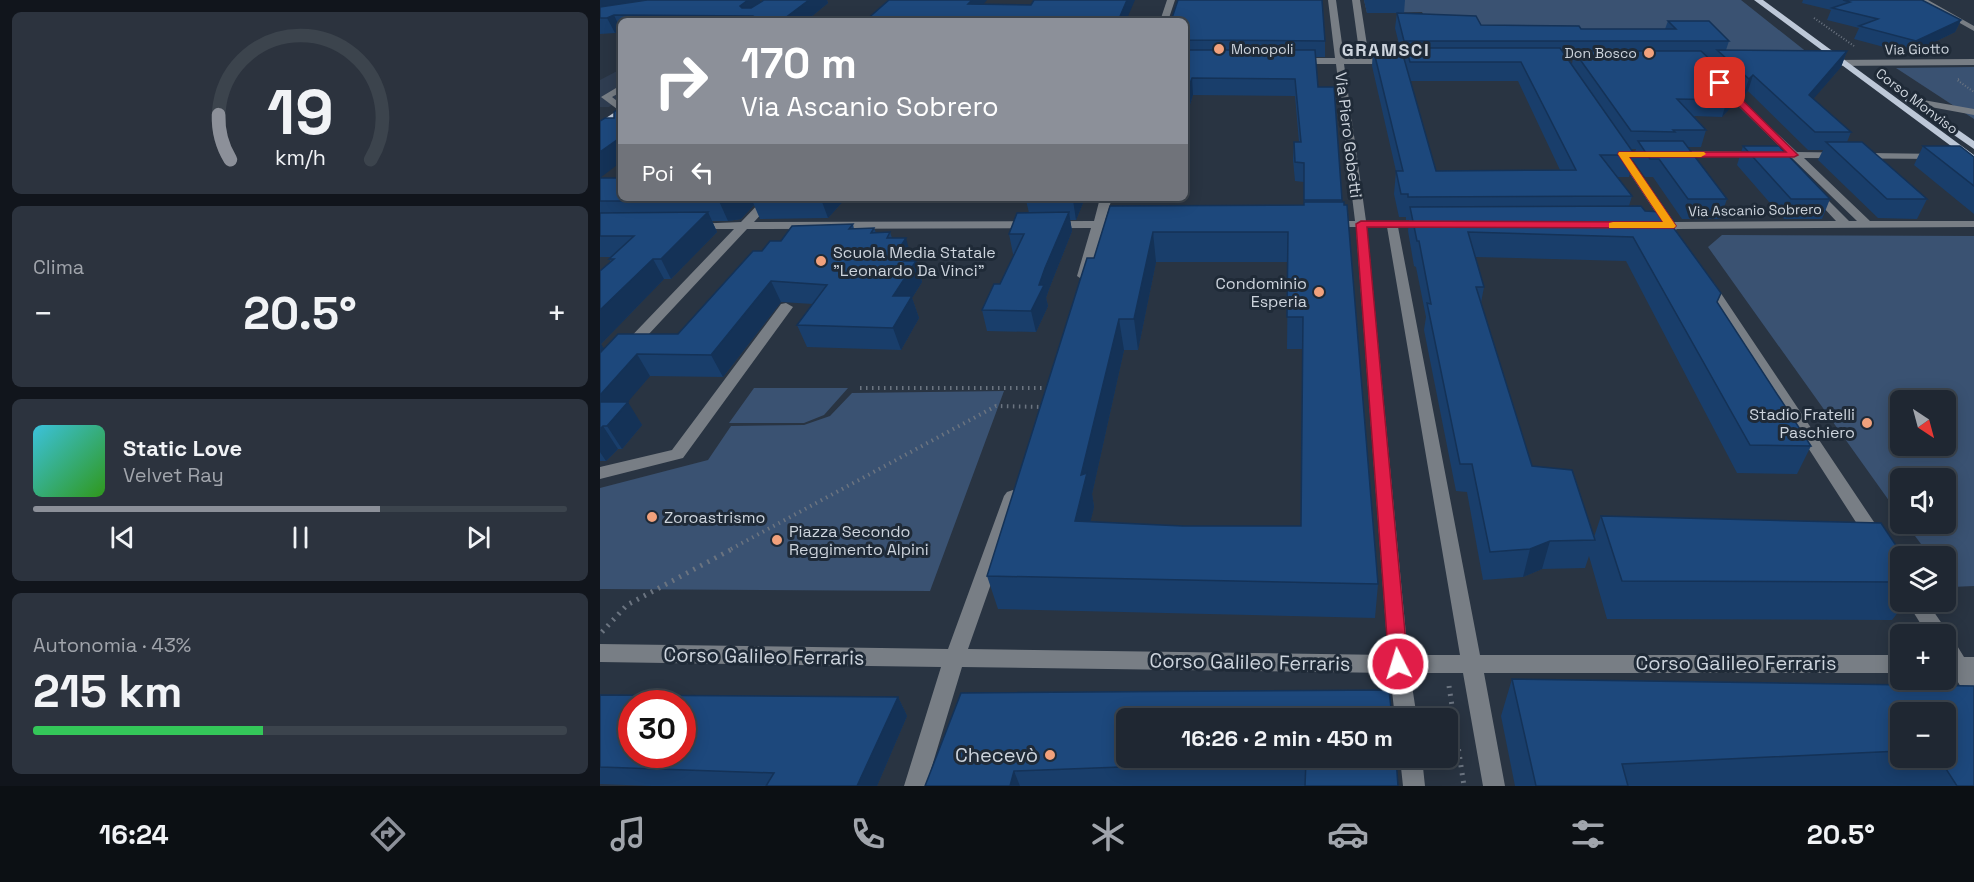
<!DOCTYPE html>
<html lang="it">
<head>
<meta charset="utf-8">
<style>
  :root { --surface:#1f2732; --page:#2c333e; --text:#f1f3f6; --muted:#a1a5ac; --line:#3c444d; --accent:#8c9099 }
  body { margin:0; font-family:"Space Grotesk",sans-serif; background:var(--page); color:var(--text); height:100vh; display:flex; flex-direction:column; font-size:22px; white-space:nowrap }
  * { box-sizing:border-box; margin:0 }
  p { font-size:20px; color:var(--muted) }
  .icon { flex:none; width:33px; height:33px; fill:none; stroke:currentColor; stroke-width:2; stroke-linecap:round; stroke-linejoin:round }
  .map { position:relative; flex:1; overflow:hidden }
  .sheet { display:flex; flex-direction:column; gap:12px; padding:12px; background:#11151c; width:600px }
  .sheet>* { flex:none }
  .guide { position:absolute; left:18px; top:18px; width:570px; height:183px; border-radius:9px; box-shadow:0 3px 15px #0003,0 0 0 2px var(--line); background:#8c9099; color:#fff; overflow:hidden }
  .needle { width:39px; rotate:144deg }
  .tools { position:absolute; left:1290px; top:390px; display:grid; gap:12px }
  .tools a { display:grid; place-items:center; width:66px; height:66px; border-radius:9px; background:var(--surface); box-shadow:0 3px 15px #0003,0 0 0 2px var(--line); font-size:30px }
  .speed { position:absolute; left:18px; top:690px; display:flex; gap:12px; font-size:30px; font-weight:700; text-align:center }
  .speed>* { display:grid; place-content:center; width:78px; height:78px; border-radius:50%; background:var(--surface); box-shadow:0 3px 15px #0003,0 0 0 2px var(--line); line-height:1 }
  .speed .limit { border:9px solid #d22; background:#fff; color:#111 }
  .pin { position:absolute; display:grid; place-items:center; width:51px; height:51px; color:#fff; margin:-26px; border-radius:12px; box-shadow:0 3px 9px #0006 }
  .me { position:absolute; width:66px; margin:-33px; rotate:355deg; stroke-linejoin:round; filter:drop-shadow(0 0 4px #0008) }
  .turn { display:flex; align-items:center; gap:21px; height:126px; padding:0 24px; font-size:27px }
  .turn .icon { width:78px; height:78px; stroke-width:2.5 }
  .turn b { display:block; font-size:42px; line-height:51px }
  .then { display:flex; align-items:center; height:57px; padding:0 24px; background:#0003; gap:12px; font-size:22px }
  .big { font-size:45px; font-weight:800; line-height:1.1 }
  .sheet .tile { flex:1; display:flex; flex-direction:column; justify-content:center; gap:9px; min-width:0; padding:0 21px; border-radius:9px; background:var(--page) }
  .sheet .dial { align-items:center; gap:0 }
  .dial svg { height:156px; overflow:visible; fill:none; stroke:var(--line); stroke-width:7; stroke-linecap:round; text-anchor:middle }
  .dial text { fill:var(--text); stroke:none }
  .song { display:flex; align-items:center; gap:18px }
  .cover { width:72px; height:72px; border-radius:9px; background:linear-gradient(135deg,hsl(190 70% 55%),hsl(110 70% 35%)) }
  .played { height:6px; border-radius:3px; background:linear-gradient(90deg,var(--accent) 65%,var(--line) 65%) }
  .keys { display:flex; justify-content:space-around; direction:ltr }
  .heat { display:flex; justify-content:space-between; align-items:center; font-size:33px; direction:ltr }
  .charge { height:9px; border-radius:4px; background:linear-gradient(90deg,#34c759 43%,var(--line) 0) }
  .trip { position:absolute; left:516px; top:708px; width:342px; height:60px; border-radius:9px; background:var(--surface); box-shadow:0 3px 15px #0003,0 0 0 2px var(--line); font-weight:800; line-height:60px; text-align:center }
  .tab-bar { display:flex; height:96px; justify-content:space-around; align-items:center; background:#0c1014; color:var(--muted) }
  .tab-bar .icon { width:42px; height:42px }
  .tab-bar .current { color:var(--accent) }
  .tab-bar b { font-size:27px; color:var(--text) }
  main { display:flex; flex:1; min-height:0 }
  .map>svg:first-child { display:block }
</style>
</head>
<body>
<main>
<section class="sheet">
<div class="tile dial"><svg viewBox="0 0 100 80">
<path d="M14 69A42 42 0 1 1 86 69"/>
<path d="M14 69A42 42 0 0 1 8 46" stroke="#8c9099"/>
<text x="50" y="56" font-size="32" font-weight="700">19</text>
<text x="50" y="72" font-size="11">km/h</text>
</svg></div>
<div class="tile"><p>Clima</p>
<div class="heat"><a>−</a><b class="big">20.5°</b><a>+</a></div>
</div>
<div class="tile">
<div class="song"><i class="cover"></i><div><b>Static Love</b><p>Velvet Ray</p></div></div>
<div class="played"></div>
<div class="keys"><svg class="icon" aria-label="previous" viewBox="0 0 24 24"><path d="M18 5L8 12l10 7zM5 5v14"/></svg><svg class="icon" aria-label="pause" viewBox="0 0 24 24"><path d="M8 5v14M16 5v14"/></svg><svg class="icon" aria-label="next" viewBox="0 0 24 24"><path d="M6 5l10 7-10 7zM19 5v14"/></svg></div>
</div>
<div class="tile"><p>Autonomia · 43%</p><b class="big">215 km</b><div class="charge"></div></div>
</section>
<div class="map">
<svg width="1374" height="786" viewBox="0 0 1374 786">
  <rect width="100%" height="100%" fill="#293442"/>
  <!-- built -->
  <path fill="#2f3d51" d="M 21,69 L 21,98 L 9,107 L 0,107 L 0,80 Z"/>
  <!-- green -->
  <path fill="#3a5272" fill-rule="evenodd" d="M 764,0 L 1141,0 L 1213,57 L 1124,57 L 830,27 L 822,12 L 767,13 Z
    M 1374,67 L 1374,119 L 1296,68 Z
    M 1122,235 L 1374,236 L 1374,586 L 1351,587 L 1346,579 L 1346,556 L 1330,556 L 1306,524 L 1346,524 L 1346,478 L 1300,478 L 1300,516 L 1108,247 ZM 1346,400 L 1346,446 L 1300,446 L 1300,400 Z
    M 154,388 L 248,388 L 224,415 L 204,423 L 129,423 Z
    M 404,391 L 330,591 L 0,589 L 0,488 L 108,460 L 131,426 L 204,425 L 230,416 L 252,393 Z"/>
  <g fill="none" stroke-linecap="round" stroke-linejoin="round">
    <!-- path-far2 -->
    <path stroke="#6b7480" stroke-width="2" stroke-dasharray="1 2" stroke-linecap="butt" d="M 1214,18 L 1254,46
      M 1359,79 L 1357,80 L 1374,92"/>
    <!-- path-far1 -->
    <path stroke="#6b7480" stroke-width="4" stroke-dasharray="1.5 4.5" stroke-linecap="butt" d="M 260,388 L 449,388
      M 131,549 L 396,406 L 443,407"/>
    <!-- path -->
    <path stroke="#6b7480" stroke-width="5" stroke-dasharray="2 6" stroke-linecap="butt" d="M 2,632 L 27,605 L 134,548
      M 849,686 L 864,786"/>
    <!-- minor -->
    <path fill="#787e85" fill-rule="evenodd" d="M 567,0 L 575,0 L 568,21 L 560,21 Z
      M 728,0 L 736,0 L 744,58 L 760,58 L 752,0 L 760,0 L 769,58 L 792,58 L 796,61 L 792,64 L 744,64 L 766,221 L 828,221 L 834,224 L 828,227 L 798,227 L 880,655 L 1300,655 L 1300,673 L 884,673 L 905,786 L 883,786 L 863,673 L 810,673 L 817,718 L 795,718 L 790,673 L 362,667 L 326,786 L 304,786 L 341,667 L 0,662 L 0,644 L 348,649 L 404,496 L 407,492 L 413,490 L 419,492 L 422,496 L 368,649 L 788,655 L 756,227 L 729,227 L 723,224 L 729,221 L 755,221 L 736,64 L 696,64 L 692,61 L 696,58 L 735,58 ZM 767,227 L 787,227 L 860,655 L 808,655 Z
      M 1319,0 L 1328,0 L 1374,26 L 1374,31 Z
      M 1374,59 L 1374,65 L 1230,66 L 1226,63 L 1230,60 Z
      M 1123,83 L 1197,152 L 1342,154 L 1343,156 L 1338,159 L 1204,158 L 1270,221 L 1374,221 L 1374,227 L 1077,229 L 1072,232 L 1049,228 L 1049,224 L 1062,222 L 1015,151 L 1016,149 L 1024,149 L 1074,222 L 1236,221 L 1208,191 L 1213,188 L 1217,189 L 1249,221 L 1257,221 L 1192,158 L 1070,156 L 1070,152 L 1074,151 L 1185,152 L 1120,88 L 1120,84 Z
      M 21,85 L 21,92 L 12,97 L 21,104 L 21,112 L 1,97 Z
      M 1312,98 L 1374,109 L 1374,115 L 1309,103 L 1309,99 Z
      M 164,198 L 176,198 L 154,222 L 494,221 L 500,198 L 512,198 L 505,221 L 525,221 L 531,224 L 525,227 L 503,228 L 489,276 L 483,280 L 477,276 L 491,228 L 147,229 L 5,381 L 0,383 L 0,369 L 134,229 L 96,229 L 92,228 L 92,224 L 141,222 Z
      M 1108,279 L 1114,283 L 1282,534 L 1285,539 L 1282,544 L 1276,546 L 1270,544 L 1102,283 Z
      M 186,303 L 193,307 L 83,458 L 0,479 L 0,467 L 72,450 L 181,304 Z
      M 1307,602 L 1327,602 L 1345,628 L 1347,637 L 1353,639 L 1364,657 L 1374,657 L 1374,699 L 1367,697 L 1353,674 L 1346,674 L 1346,634 L 1327,634 Z
      M 800,758 L 822,758 L 825,786 L 803,786 Z"/>
    <!-- major -->
    <path fill="#bdc8d8" fill-rule="evenodd" d="M 1154,0 L 1163,0 L 1374,155 L 1374,163 Z
      M 1305,97 L 1311,97 L 1374,141 L 1374,149 L 1305,101 Z
      M 21,108 L 21,115 L 0,129 L 0,122 Z"/>
  </g>
  <!-- wall -->
  <path fill="#193e6b" fill-rule="evenodd" d="M 0,0 L 161,2 L 164,0 L 227,0 L 228,3 L 206,21 L 21,21 L 21,30 L 15,33 L 0,34 Z
    M 764,0 L 805,0 L 804,13 L 881,25 L 981,29 L 1065,29 L 1068,21 L 1129,41 L 1126,50 L 1247,51 L 1241,67 L 1213,99 L 1251,132 L 1247,142 L 1327,199 L 1317,219 L 1278,218 L 1218,160 L 1223,150 L 1208,150 L 1148,91 L 1143,96 L 1139,91 L 1134,104 L 1122,117 L 1094,116 L 1106,130 L 1101,147 L 1087,147 L 1127,199 L 1120,219 L 1082,219 L 1053,177 L 1045,177 L 1033,160 L 1029,177 L 1017,177 L 1032,196 L 1029,206 L 1117,302 L 1211,446 L 1197,474 L 1137,473 L 1026,261 L 875,257 L 884,287 L 881,303 L 932,466 L 994,537 L 1001,516 L 1300,556 L 1300,602 L 1306,602 L 1292,620 L 1007,619 L 989,556 L 985,568 L 942,569 L 923,577 L 883,580 L 867,492 L 856,491 L 824,330 L 826,317 L 816,267 L 814,266 L 808,231 L 809,220 L 806,220 L 806,217 L 799,217 L 794,194 L 796,171 L 772,66 L 773,48 L 800,48 L 795,28 L 797,13 L 767,13 ZM 967,57 L 973,57 L 972,64 ZM 1107,57 L 1116,57 L 1114,63 ZM 810,81 L 918,81 L 960,170 L 836,171 ZM 1030,149 L 1036,149 L 1034,155 Z
    M 1203,0 L 1322,0 L 1361,20 L 1355,32 L 1310,54 L 1254,39 L 1259,28 L 1227,20 L 1231,10 L 1202,3 Z
    M 585,21 L 725,41 L 725,57 L 715,57 L 718,87 L 734,87 L 742,202 L 778,584 L 775,618 L 398,609 L 387,576 L 494,258 L 510,206 L 704,205 L 704,182 L 695,181 L 693,160 L 694,142 L 699,142 L 695,96 L 593,95 L 585,120 ZM 556,262 L 688,262 L 687,349 L 703,349 L 701,526 L 583,526 L 490,522 L 494,507 L 492,494 L 524,350 L 538,350 Z
    M 1143,146 L 1230,199 L 1222,219 L 1184,219 L 1137,165 Z
    M 1323,146 L 1374,157 L 1374,214 L 1314,165 Z
    M 0,178 L 21,198 L 246,198 L 228,218 L 160,219 L 154,205 L 141,219 L 128,221 L 112,221 L 117,232 L 71,279 L 64,279 L 1,344 L 4,349 L 78,334 L 162,251 L 181,241 L 253,224 L 254,229 L 274,228 L 276,233 L 290,232 L 292,238 L 309,250 L 319,271 L 322,282 L 312,298 L 319,318 L 301,350 L 207,347 L 197,325 L 213,304 L 181,302 L 123,377 L 50,376 L 27,402 L 42,425 L 22,449 L 18,449 L 6,461 L 0,461 L 0,271 L 11,262 L 9,259 L 11,257 L 0,257 Z
    M 427,198 L 485,198 L 476,220 L 470,220 L 472,231 L 449,289 L 446,298 L 448,306 L 436,332 L 387,331 L 382,310 L 400,284 L 414,254 L 413,254 L 409,234 L 429,213 L 426,200 Z
    M 912,679 L 1374,686 L 1374,786 L 915,786 L 901,716 ZM 1300,712 L 1346,758 L 1300,758 Z
    M 361,693 L 796,758 L 798,786 L 325,786 Z
    M 0,695 L 298,697 L 307,716 L 277,786 L 51,786 L 0,784 Z"/>
  <!-- shaded-wall -->
  <path fill="#143257" d="M 0,0 L 59,0 L 0,15 Z
    M 148,0 L 160,0 L 163,8 L 152,16 L 140,6 Z
    M 209,0 L 227,0 L 228,3 L 206,21 L 181,21 Z
    M 372,0 L 387,0 L 371,19 L 368,4 Z
    M 527,0 L 535,0 L 526,21 L 518,21 Z
    M 14,15 L 21,30 L 15,33 L 7,18 Z
    M 1361,20 L 1355,32 L 1310,54 L 1316,41 Z
    M 1247,51 L 1241,67 L 1202,112 L 1209,95 Z
    M 1153,75 L 1148,91 L 1143,96 L 1149,79 Z
    M 592,78 L 593,95 L 585,120 L 585,98 Z
    M 1140,88 L 1134,104 L 1122,117 L 1127,100 Z
    M 21,137 L 21,162 L 0,178 L 0,152 Z
    M 133,198 L 162,198 L 152,199 L 154,205 L 141,219 L 128,221 L 119,201 Z
    M 222,198 L 246,198 L 228,218 L 221,199 Z
    M 474,198 L 485,198 L 476,220 L 473,200 Z
    M 108,212 L 117,232 L 71,279 L 61,259 Z
    M 469,212 L 472,231 L 449,289 L 446,298 L 448,306 L 436,332 L 431,311 L 445,268 Z
    M 553,232 L 556,262 L 538,350 L 534,319 Z
    M 306,238 L 310,253 L 313,250 L 322,282 L 312,298 L 319,318 L 301,350 L 293,328 L 293,296 L 298,250 Z
    M 53,259 L 64,279 L 1,344 L 9,356 L 0,366 L 0,310 Z
    M 171,281 L 181,302 L 123,377 L 111,355 Z
    M 519,319 L 524,350 L 492,494 L 494,507 L 482,555 L 475,521 L 481,475 Z
    M 37,354 L 50,376 L 9,424 L 0,411 L 0,395 Z
    M 28,402 L 42,425 L 22,449 L 7,426 Z
    M 3,426 L 18,449 L 6,461 L 0,452 L 0,429 Z
    M 950,541 L 942,569 L 923,577 L 930,549 Z
    M 298,697 L 307,716 L 277,786 L 257,786 Z
    M 414,771 L 420,786 L 410,786 Z"/>
  <!-- building -->
  <path fill="#1d487c" stroke="#143257" stroke-width="1.5" fill-rule="evenodd" d="M 47,0 L 148,0 L 140,6 L 142,8 L 151,8 L 164,0 L 209,0 L 181,21 L 145,21 L 152,16 L 14,15 L 7,18 L 0,18 L 0,7 Z
    M 289,0 L 372,0 L 368,4 L 431,5 L 434,0 L 527,0 L 518,21 L 265,21 Z
    M 578,0 L 722,0 L 725,41 L 585,40 L 585,21 L 571,21 Z
    M 1243,0 L 1322,0 L 1361,20 L 1316,41 L 1259,26 L 1278,19 L 1232,8 L 1250,2 Z
    M 797,13 L 876,16 L 881,25 L 979,26 L 981,29 L 1076,29 L 1068,21 L 1109,21 L 1129,41 L 804,41 Z
    M 773,48 L 801,48 L 836,171 L 976,170 L 921,62 L 810,62 L 806,48 L 960,48 L 1035,155 L 1000,155 L 1032,196 L 808,197 L 808,194 L 801,194 L 796,171 L 803,171 Z
    M 585,50 L 715,50 L 718,87 L 734,87 L 742,200 L 704,200 L 704,163 L 695,162 L 694,142 L 701,142 L 695,79 L 592,78 L 585,98 Z
    M 1117,50 L 1247,51 L 1209,95 L 1251,132 L 1215,132 L 1153,75 L 1149,79 Z
    M 974,51 L 1101,51 L 1140,88 L 1127,100 L 1077,99 L 1106,130 L 1073,130 L 1075,132 L 1031,131 Z
    M 21,107 L 21,137 L 0,152 L 0,121 L 5,118 L 14,118 L 14,112 Z
    M 1038,141 L 1083,141 L 1127,199 L 1088,199 L 1059,159 L 1050,159 Z
    M 1226,142 L 1262,142 L 1327,199 L 1287,199 Z
    M 1143,146 L 1179,146 L 1230,199 L 1191,199 Z
    M 1323,146 L 1360,146 L 1374,157 L 1374,186 Z
    M 0,178 L 21,178 L 21,198 L 133,198 L 132,199 L 119,201 L 0,201 Z
    M 153,198 L 222,198 L 152,199 Z
    M 427,198 L 474,198 L 473,200 L 426,200 Z
    M 704,202 L 744,202 L 744,205 L 747,205 L 778,584 L 387,576 L 487,258 L 494,258 L 510,206 L 704,205 ZM 553,232 L 688,232 L 687,317 L 703,317 L 701,526 L 583,526 L 475,521 L 487,473 L 481,475 L 519,319 L 534,319 Z
    M 1041,206 L 1045,211 L 1062,212 L 1121,293 L 1117,302 L 1211,446 L 1150,445 L 1033,237 L 868,232 L 884,287 L 876,287 L 932,466 L 972,470 L 995,540 L 950,541 L 930,549 L 890,552 L 872,464 L 860,464 L 827,303 L 831,304 L 819,241 L 817,241 L 810,207 Z
    M 108,212 L 61,259 L 53,259 L 0,310 L 0,271 L 14,259 L 9,259 L 34,236 L 0,236 L 0,213 Z
    M 469,212 L 445,268 L 439,285 L 444,285 L 431,311 L 382,310 L 394,284 L 400,284 L 424,234 L 409,234 L 417,213 Z
    M 253,224 L 249,229 L 274,228 L 271,233 L 290,232 L 287,238 L 306,238 L 298,250 L 313,250 L 304,261 L 316,261 L 293,296 L 312,296 L 293,328 L 197,325 L 227,285 L 171,281 L 111,355 L 37,354 L 0,395 L 0,353 L 18,334 L 78,334 L 153,251 L 162,251 L 170,241 L 181,241 L 192,226 Z
    M 0,402 L 28,402 L 7,426 L 3,426 L 0,429 Z
    M 1001,516 L 1281,523 L 1303,556 L 1300,556 L 1300,582 L 1022,581 Z
    M 912,679 L 1374,686 L 1374,786 L 1357,786 L 1339,758 L 1346,758 L 1346,712 L 1300,712 L 1300,751 L 1022,764 L 1028,786 L 936,786 Z
    M 789,690 L 792,718 L 526,718 L 526,758 L 796,758 L 798,786 L 705,786 L 706,760 L 414,771 L 410,786 L 325,786 L 361,693 Z
    M 0,695 L 298,697 L 257,786 L 166,786 L 174,773 L 0,767 ZM 32,704 L 82,704 L 82,754 L 32,754 Z"/>
  <!-- route -->
  <path fill="#e11d48" stroke="#92132f" stroke-width="1.5" d="M 1117,81 L 1123,81 L 1198,155 L 1194,157 L 1029,157 L 1076,226 L 1074,228 L 767,227 L 808,664 L 805,670 L 798,672 L 792,670 L 789,664 L 756,224 L 761,221 L 1063,222 L 1018,154 L 1019,152 L 1186,152 L 1117,84 Z"/>
  <!-- slow -->
  <path fill="#f59e0b" d="M 1019,152 L 1104,152 L 1106,154 L 1101,157 L 1029,157 L 1076,226 L 1074,228 L 1009,228 L 1009,223 L 1013,222 L 1063,222 L 1018,154 Z"/>
  <!-- markers -->
  <g fill="#f1a17c" stroke="#1f2a37" stroke-width="2">
    <circle cx="619" cy="49" r="6"/>
    <circle cx="1049" cy="53" r="6"/>
    <circle cx="221" cy="261" r="6"/>
    <circle cx="719" cy="292" r="6"/>
    <circle cx="1267" cy="423" r="6"/>
    <circle cx="52" cy="517" r="6"/>
    <circle cx="177" cy="540" r="6"/>
    <circle cx="450" cy="755" r="6"/>
  </g>
  <g text-anchor="middle" stroke-width="6" stroke-linejoin="round" paint-order="stroke">
    <!-- far-poi labels -->
    <g font-size="14" fill="#cdd4dd" stroke="#1f2a37" text-anchor="start">
      <text x="631" y="54">Monopoli</text>
      <text x="1037" y="58" text-anchor="end">Don Bosco</text>
    </g>
    <!-- far-street labels -->
    <g font-size="14" fill="#cdd4dd" stroke="#1f2a37">
      <text transform="translate(1317 49) rotate(-1)" y="5">Via Giotto</text>
      <text transform="translate(1317 101) rotate(37)" y="5">Corso Monviso</text>
      <text transform="translate(1155 210) rotate(-1)" y="5">Via Ascanio Sobrero</text>
    </g>
    <!-- street labels -->
    <g font-size="16" fill="#cdd4dd" stroke="#1f2a37">
      <text transform="translate(749 135) rotate(83)" y="6">Via Piero Gobetti</text>
    </g>
    <!-- poi labels -->
    <g font-size="16" fill="#cdd4dd" stroke="#1f2a37" text-anchor="start">
      <text x="233" y="258">Scuola Media Statale<tspan x="233" dy="18">"Leonardo Da Vinci"</tspan></text>
      <text x="707" y="289" text-anchor="end">Condominio<tspan x="707" dy="18">Esperia</tspan></text>
      <text x="1255" y="420" text-anchor="end">Stadio Fratelli<tspan x="1255" dy="18">Paschiero</tspan></text>
      <text x="64" y="523">Zoroastrismo</text>
      <text x="189" y="537">Piazza Secondo<tspan x="189" dy="18">Reggimento Alpini</tspan></text>
    </g>
    <!-- far-district labels -->
    <g font-size="18" font-weight="bold" letter-spacing="1.5" fill="#cdd4dd" stroke="#1f2a37">
      <text x="786" y="56">GRAMSCI</text>
    </g>
    <!-- near-street labels -->
    <g font-size="20" fill="#cdd4dd" stroke="#1f2a37">
      <text transform="translate(164 656) rotate(1)" y="7">Corso Galileo Ferraris</text>
      <text transform="translate(650 662) rotate(1)" y="7">Corso Galileo Ferraris</text>
      <text x="1136" y="670">Corso Galileo Ferraris</text>
    </g>
    <!-- near-poi labels -->
    <g font-size="20" fill="#cdd4dd" stroke="#1f2a37" text-anchor="end">
      <text x="438" y="762">Checevò</text>
    </g>
  </g>
</svg>
<div class="tools">
<a><svg class="needle" viewBox="-14 -14 28 28"><path d="M0-13l5 13h-10z" fill="#e53935"/><path d="M0 13l5-13h-10z" fill="#a1a5ac"/></svg></a>
<a><svg class="icon" aria-label="sound" viewBox="0 0 24 24"><path d="M4 9h4l5-4v14l-5-4H4zM17 9q2 3 0 6"/></svg></a>
<a><svg class="icon" aria-label="layers" viewBox="0 0 24 24"><path d="M12 4l9 5-9 5-9-5zM3 14l9 5 9-5"/></svg></a>
<a>+</a>
<a>−</a>
</div>
<div class="speed"><div class="limit">30</div></div>
<div class="pin" style="left:1120px;top:83px;background:#d93025"><svg class="icon" aria-label="arrive" viewBox="0 0 24 24"><path d="M6 21V4h12l-3 4 3 4H6"/></svg></div>
<svg class="me" style="left:798px;top:664px" viewBox="-20 -20 40 40"><circle r="17" fill="#e11d48" stroke="#fff" stroke-width="3"/><path d="M0-11L8 9 0 5-8 9z" fill="#fff"/></svg>
<div class="trip">16:26 · 2 min · 450 m</div>
<div class="guide">
<div class="turn"><svg class="icon" aria-label="right" viewBox="0 0 24 24"><path d="M7 20v-9h11M14 6l5 5-5 5"/></svg><div><b>170 m</b>Via Ascanio Sobrero</div></div>
<div class="then">Poi<svg class="icon" aria-label="left" viewBox="0 0 24 24"><path d="M17 20v-9H6M10 6l-5 5 5 5"/></svg></div>
</div>
</div>
</main>
<nav class="tab-bar">
<b>16:24</b>
<svg class="icon current" aria-label="directions" viewBox="0 0 24 24"><path d="M12 3l9 9-9 9-9-9zM9 14v-3h6M13 9l2 2-2 2"/></svg>
<svg class="icon" aria-label="music" viewBox="0 0 24 24"><path d="M9 18V5l10-2v13"/><circle cx="6" cy="18" r="3"/><circle cx="16" cy="16" r="3"/></svg>
<svg class="icon" aria-label="phone" viewBox="0 0 24 24"><path d="M5 4h4l2 5-3 2q2 4 5 5l2-3 5 2v4C11 20 4 13 5 4z"/></svg>
<svg class="icon" aria-label="climate" viewBox="0 0 24 24"><path d="M12 3v18M4 7l16 10M4 17L20 7"/></svg>
<svg class="icon" aria-label="car" viewBox="0 0 24 24"><path d="M5 17H2v-5l4-1 3-4h7l3 4 3 1v5h-3M9 17h6M6 11h13"/><circle cx="7" cy="17" r="2"/><circle cx="17" cy="17" r="2"/></svg>
<svg class="icon" aria-label="filters" viewBox="0 0 24 24"><path d="M4 7h16M4 17h16"/><circle cx="9" cy="7" r="2"/><circle cx="15" cy="17" r="2"/></svg>
<b>20.5°</b>
</nav>
</body>
</html>
